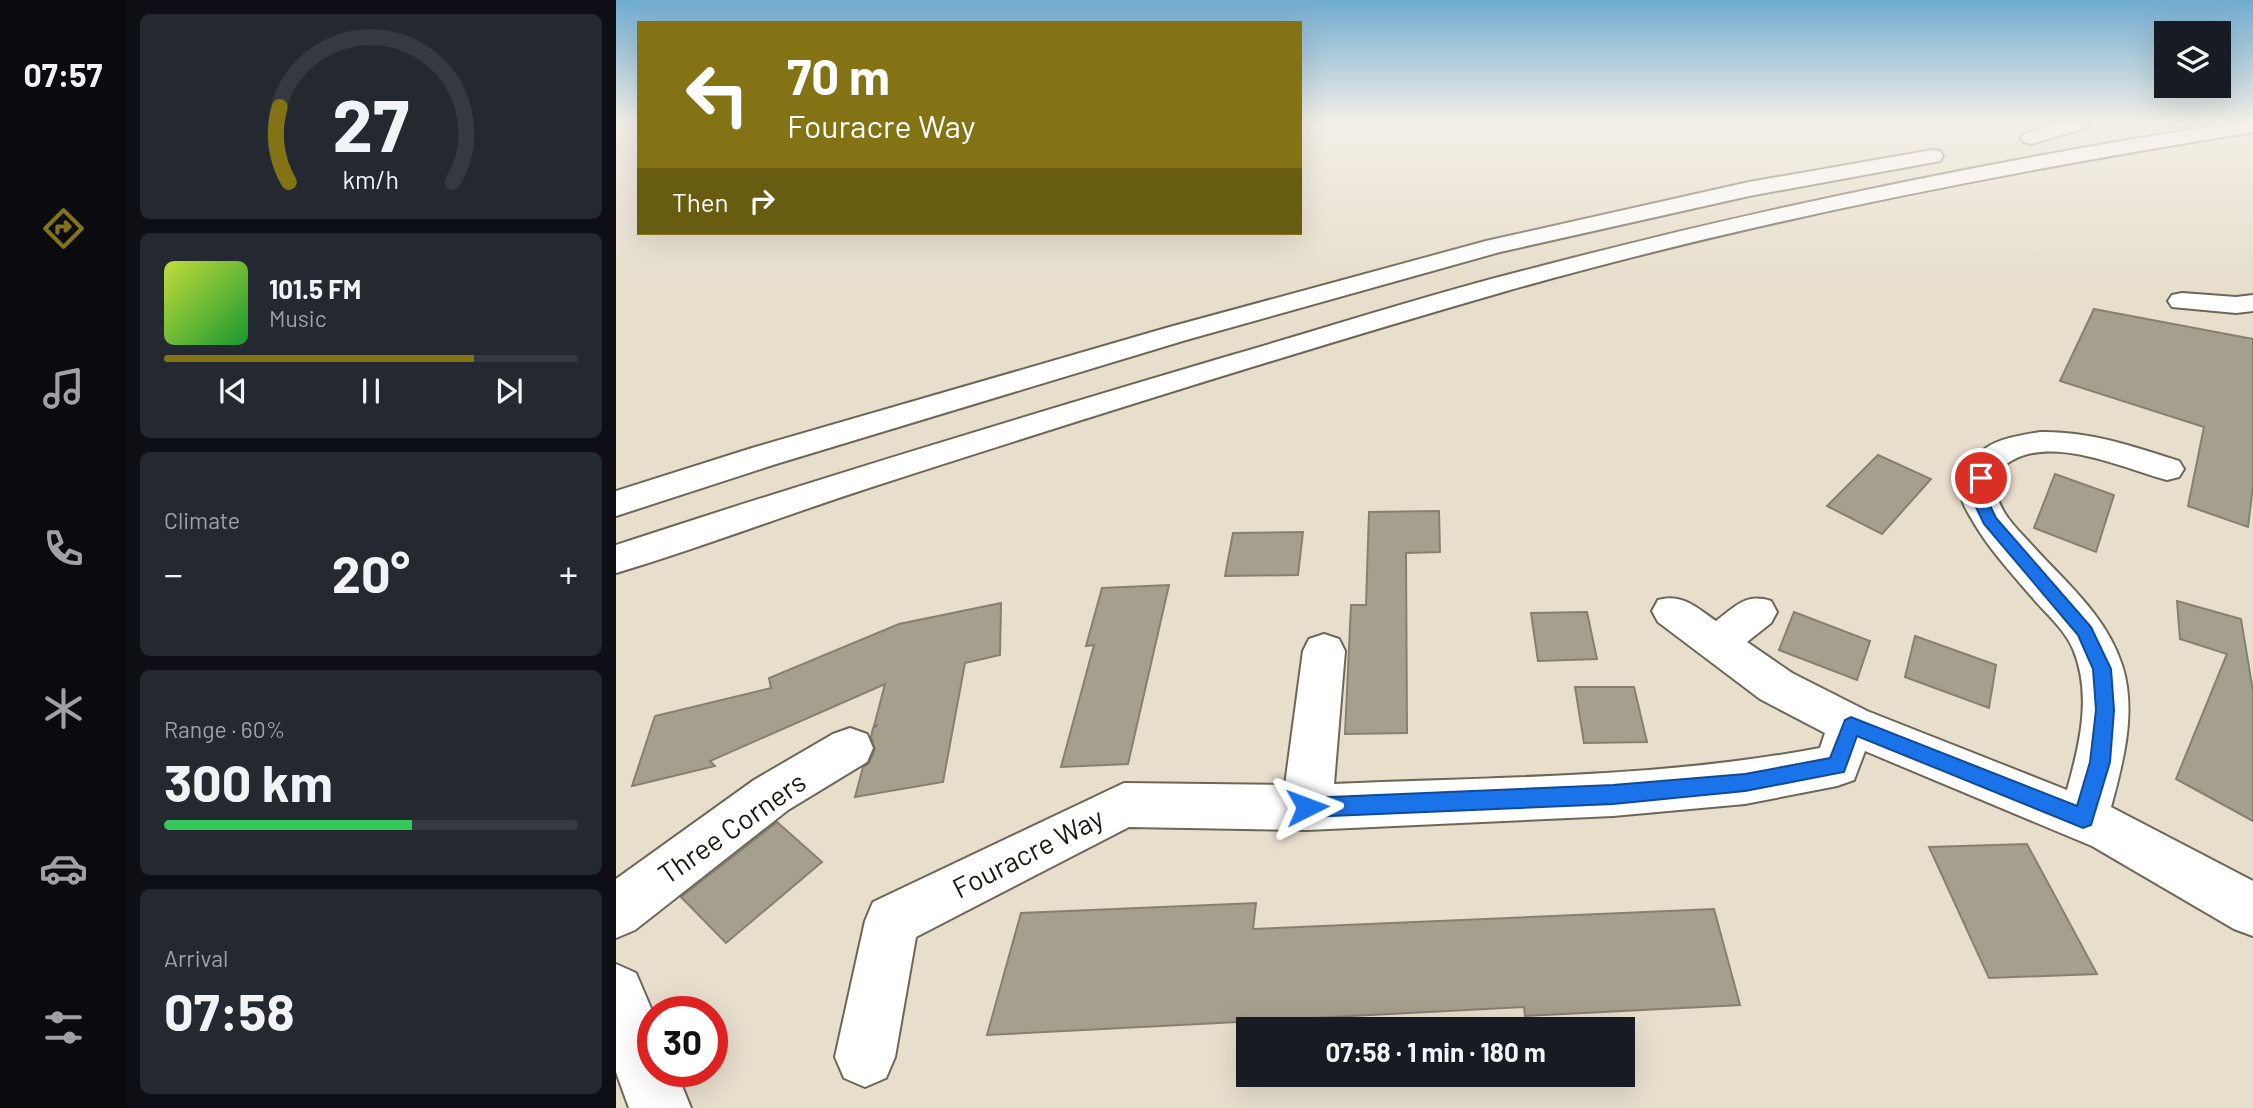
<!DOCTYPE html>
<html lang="en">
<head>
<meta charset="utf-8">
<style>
  :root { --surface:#171b24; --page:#242831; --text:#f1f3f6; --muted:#9ea1a6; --line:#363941; --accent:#837315 }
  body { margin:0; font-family:Barlow,sans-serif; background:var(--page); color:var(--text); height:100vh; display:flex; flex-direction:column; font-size:26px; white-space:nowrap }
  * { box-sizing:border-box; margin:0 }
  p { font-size:23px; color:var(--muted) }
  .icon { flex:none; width:38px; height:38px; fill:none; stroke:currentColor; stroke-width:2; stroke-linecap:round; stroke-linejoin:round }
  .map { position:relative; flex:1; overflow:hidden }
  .drawer { display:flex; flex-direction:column; gap:14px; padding:14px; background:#0d0f14; width:490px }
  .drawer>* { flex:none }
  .guide { position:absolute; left:21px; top:21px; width:665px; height:214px; border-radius:0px; box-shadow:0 7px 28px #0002; background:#837315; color:#fff; overflow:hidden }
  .fabs { position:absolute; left:1538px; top:21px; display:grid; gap:14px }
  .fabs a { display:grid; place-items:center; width:77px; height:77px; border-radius:0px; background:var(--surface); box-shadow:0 7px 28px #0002; font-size:35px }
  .speed { position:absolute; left:21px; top:996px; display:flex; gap:14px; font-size:35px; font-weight:700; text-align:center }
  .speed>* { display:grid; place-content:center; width:91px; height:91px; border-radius:50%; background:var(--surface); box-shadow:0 7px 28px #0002; line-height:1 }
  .speed .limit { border:10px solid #d22; background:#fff; color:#111 }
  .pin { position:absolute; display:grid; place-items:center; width:60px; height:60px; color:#fff; margin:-30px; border:4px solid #fff; border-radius:50%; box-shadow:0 2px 7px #0007 }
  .me { position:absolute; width:77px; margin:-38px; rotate:87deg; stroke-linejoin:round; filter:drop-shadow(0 0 5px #0008) }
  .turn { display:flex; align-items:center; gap:24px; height:147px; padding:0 35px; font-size:32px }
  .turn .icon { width:91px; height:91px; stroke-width:2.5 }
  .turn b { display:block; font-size:49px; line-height:60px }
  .then { display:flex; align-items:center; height:66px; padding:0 35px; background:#0003; gap:14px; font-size:26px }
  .big { font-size:52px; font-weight:700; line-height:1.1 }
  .drawer .tile { flex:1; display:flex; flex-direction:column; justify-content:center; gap:10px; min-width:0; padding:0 24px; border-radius:10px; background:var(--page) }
  .drawer .dial { align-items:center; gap:0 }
  .dial svg { height:182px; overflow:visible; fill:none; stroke:var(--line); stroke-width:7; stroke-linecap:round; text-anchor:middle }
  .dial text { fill:var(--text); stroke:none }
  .song { display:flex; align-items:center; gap:21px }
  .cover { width:84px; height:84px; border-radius:10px; background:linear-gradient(135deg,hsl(70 70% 55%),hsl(130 70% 35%)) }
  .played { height:7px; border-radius:4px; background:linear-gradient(90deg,var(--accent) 75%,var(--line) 75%) }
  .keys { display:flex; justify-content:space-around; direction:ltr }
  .heat { display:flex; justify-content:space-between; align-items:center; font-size:38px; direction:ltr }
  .charge { height:10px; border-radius:5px; background:linear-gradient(90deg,#34c759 60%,var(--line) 0) }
  .trip { position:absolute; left:620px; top:1017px; width:399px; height:70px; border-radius:0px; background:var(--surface); box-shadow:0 7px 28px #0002; font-weight:700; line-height:70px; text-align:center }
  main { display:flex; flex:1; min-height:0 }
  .tabs { display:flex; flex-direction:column; width:126px; justify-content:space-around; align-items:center; background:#090b0e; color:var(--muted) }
  .tabs .icon { width:49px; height:49px }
  .tabs .active { color:var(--accent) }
  .tabs b { font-size:32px; color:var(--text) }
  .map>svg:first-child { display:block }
</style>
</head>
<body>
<main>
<nav class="tabs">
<b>07:57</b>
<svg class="icon active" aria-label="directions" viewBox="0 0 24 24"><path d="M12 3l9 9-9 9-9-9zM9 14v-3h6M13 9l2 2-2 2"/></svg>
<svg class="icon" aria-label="music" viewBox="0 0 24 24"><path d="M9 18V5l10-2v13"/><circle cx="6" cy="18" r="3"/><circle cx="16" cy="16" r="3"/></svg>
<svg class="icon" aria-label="phone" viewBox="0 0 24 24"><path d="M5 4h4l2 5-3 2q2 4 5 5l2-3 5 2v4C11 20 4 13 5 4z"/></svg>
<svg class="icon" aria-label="climate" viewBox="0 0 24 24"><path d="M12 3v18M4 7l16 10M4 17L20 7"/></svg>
<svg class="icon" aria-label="car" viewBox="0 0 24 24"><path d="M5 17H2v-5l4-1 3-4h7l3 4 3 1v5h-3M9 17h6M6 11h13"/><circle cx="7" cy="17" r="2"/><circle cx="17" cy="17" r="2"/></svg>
<svg class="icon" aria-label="filters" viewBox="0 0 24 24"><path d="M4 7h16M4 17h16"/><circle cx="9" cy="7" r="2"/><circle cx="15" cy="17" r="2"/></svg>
</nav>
<section class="drawer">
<div class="tile dial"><svg viewBox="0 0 100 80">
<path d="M14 69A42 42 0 1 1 86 69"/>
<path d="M14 69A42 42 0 0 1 10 36" stroke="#837315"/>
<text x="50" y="56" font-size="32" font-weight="700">27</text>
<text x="50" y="72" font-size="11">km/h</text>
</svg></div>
<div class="tile">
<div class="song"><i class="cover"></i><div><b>101.5 FM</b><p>Music</p></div></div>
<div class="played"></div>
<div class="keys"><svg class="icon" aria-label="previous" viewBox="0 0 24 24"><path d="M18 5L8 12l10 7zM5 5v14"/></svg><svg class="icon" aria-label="pause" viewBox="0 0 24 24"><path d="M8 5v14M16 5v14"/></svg><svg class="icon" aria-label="next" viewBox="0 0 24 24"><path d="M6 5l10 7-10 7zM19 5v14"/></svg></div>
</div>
<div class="tile"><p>Climate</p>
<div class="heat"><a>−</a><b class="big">20°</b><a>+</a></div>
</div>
<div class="tile"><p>Range · 60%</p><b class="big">300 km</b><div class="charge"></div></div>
<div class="tile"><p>Arrival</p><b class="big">07:58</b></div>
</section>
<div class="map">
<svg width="1637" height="1108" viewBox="0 0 1637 1108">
  <rect width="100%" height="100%" fill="#e7decc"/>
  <!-- building -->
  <path fill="#a79f8e" stroke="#877f6f" stroke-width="2" d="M 1478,309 L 1637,339 L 1637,486 L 1632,527 L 1572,506 L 1588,427 L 1444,381 Z
    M 1262,455 L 1315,479 L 1266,534 L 1211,506 Z
    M 1439,474 L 1498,495 L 1480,552 L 1418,528 Z
    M 823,511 L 824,552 L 790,553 L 791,733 L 729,734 L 735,605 L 750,605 L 753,512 Z
    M 687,532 L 682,575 L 609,576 L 617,533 Z
    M 553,585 L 512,764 L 445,767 L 478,645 L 470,646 L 486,588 Z
    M 1561,601 L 1625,619 L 1637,691 L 1637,821 L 1560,779 L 1611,654 L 1564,639 Z
    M 385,603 L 384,655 L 349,663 L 327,782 L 239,797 L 247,767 L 253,763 L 259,749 L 255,737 L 257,728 L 262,725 L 258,726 L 269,684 L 94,761 L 99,766 L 16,786 L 39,716 L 155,688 L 153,678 L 283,624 Z
    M 971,612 L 981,659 L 922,661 L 915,613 Z
    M 1178,612 L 1254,641 L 1241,680 L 1163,650 Z
    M 1299,636 L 1380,665 L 1373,708 L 1289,677 Z
    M 959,687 L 1018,687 L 1031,742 L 968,743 Z
    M 161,822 L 206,862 L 110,943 L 65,897 Z
    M 1411,844 L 1481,974 L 1373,978 L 1313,847 Z
    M 640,903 L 637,929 L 1098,909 L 1124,1005 L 909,1016 L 908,1007 L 371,1035 L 405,913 Z"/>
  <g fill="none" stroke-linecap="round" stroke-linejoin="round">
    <!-- street casing -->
    <g stroke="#6e6757" stroke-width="4">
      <path id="street" d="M 1566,293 L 1620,297 L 1637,295 L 1637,311 L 1620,313 L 1556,307 L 1552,301 L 1556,295 Z
        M 1424,432 C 1472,431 1517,446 1563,461 L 1568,469 L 1563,477 L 1551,480 C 1506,468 1432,432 1389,465 C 1385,474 1379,485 1381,495 C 1385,514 1402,530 1414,543 C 1448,581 1490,615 1506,665 C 1521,711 1507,763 1495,807 L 1637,881 L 1637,936 L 1618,929 L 1476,846 L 1249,751 L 1238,780 L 1221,786 L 1129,804 L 997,816 L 691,830 L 513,827 L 300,937 L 279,1057 L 270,1078 L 249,1087 L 228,1078 L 219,1057 L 249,921 L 257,902 L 508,783 L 669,785 L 687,651 L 693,639 L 708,634 L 723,639 L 729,651 L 718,784 C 880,777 1044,778 1204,748 L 1209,733 L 1144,699 L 1042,622 L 1036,611 L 1042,600 C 1066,593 1080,607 1100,621 C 1120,606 1130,593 1155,601 L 1161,612 L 1155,623 L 1131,642 L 1176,673 L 1251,711 L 1451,790 C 1464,744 1476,694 1457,649 C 1450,632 1433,616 1421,603 C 1399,577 1375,552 1358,523 C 1353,514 1346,505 1345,494 C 1344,485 1348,477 1352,469 C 1366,440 1395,437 1424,432 Z
        M 234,728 L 251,734 L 257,748 L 251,762 L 172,810 L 19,930 L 0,938 L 0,879 L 138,780 L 217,734 Z
        M 0,964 L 20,973 L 37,1013 L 37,1071 L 60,1071 L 75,1108 L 13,1108 L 0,1072 Z"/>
    </g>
    <!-- highway casing -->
    <g stroke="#6e6757" stroke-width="4">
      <path id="highway" d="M 1440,124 L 1472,124 L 1469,128 L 1415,144 L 1408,142 L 1405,138 L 1408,134 Z
        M 1610,124 L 1637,124 L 1637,132 C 1385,173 1133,222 887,292 C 676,353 467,419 259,486 C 172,514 87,547 0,573 L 0,545 C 204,478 410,416 616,355 C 713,327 808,296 906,271 C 1138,210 1373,161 1610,124 Z
        M 1316,150 L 1324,151 L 1327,156 L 1324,161 L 1133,196 L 884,252 L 570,340 L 160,464 L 0,516 L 0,491 L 136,448 L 550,328 L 870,241 L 1133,182 Z"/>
    </g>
    <!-- street -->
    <use href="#street" fill="#fff" fill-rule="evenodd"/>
    <!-- highway -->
    <use href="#highway" fill="#fff" fill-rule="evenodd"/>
  </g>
  <!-- sky -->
  <linearGradient id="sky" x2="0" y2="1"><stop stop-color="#70abd0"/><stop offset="0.44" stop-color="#f4f0e8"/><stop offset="1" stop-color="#f4f0e8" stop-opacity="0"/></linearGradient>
  <rect width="1637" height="279" fill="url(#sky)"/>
  <!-- route -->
  <path fill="#1a73e8" stroke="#114b97" stroke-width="2" d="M 1365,474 L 1372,478 L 1370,497 L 1380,518 L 1475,627 L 1495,669 L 1498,710 L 1494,762 L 1475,825 L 1467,828 L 1460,825 L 1241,736 L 1228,772 L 1129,791 L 997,804 L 691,817 L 684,814 L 681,807 L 684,801 L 691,798 L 997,785 L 1129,774 L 1214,758 L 1229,720 L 1235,717 L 1461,806 L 1474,762 L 1480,710 L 1477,669 L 1462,635 L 1368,524 L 1355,497 L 1357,478 Z"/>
  <g text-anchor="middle" stroke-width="6" stroke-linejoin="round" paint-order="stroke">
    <!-- near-street labels -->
    <g font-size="28" fill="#1b1811" stroke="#fff">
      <text transform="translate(116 828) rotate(-35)" y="10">Three Corners</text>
      <text transform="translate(412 853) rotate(-27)" y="10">Fouracre Way</text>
    </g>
  </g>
</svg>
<div class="fabs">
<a><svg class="icon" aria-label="layers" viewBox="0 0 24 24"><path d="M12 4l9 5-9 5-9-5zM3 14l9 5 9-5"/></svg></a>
</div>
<div class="speed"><div class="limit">30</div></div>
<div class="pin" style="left:1365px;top:478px;background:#d93025"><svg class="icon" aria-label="arrive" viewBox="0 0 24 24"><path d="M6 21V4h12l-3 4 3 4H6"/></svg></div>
<svg class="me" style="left:691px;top:807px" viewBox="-20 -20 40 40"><path d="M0-17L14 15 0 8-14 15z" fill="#1a73e8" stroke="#fff" stroke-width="4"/></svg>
<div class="trip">07:58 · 1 min · 180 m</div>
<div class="guide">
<div class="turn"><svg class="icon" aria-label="left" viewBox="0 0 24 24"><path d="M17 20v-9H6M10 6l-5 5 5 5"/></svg><div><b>70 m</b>Fouracre Way</div></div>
<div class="then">Then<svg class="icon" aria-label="right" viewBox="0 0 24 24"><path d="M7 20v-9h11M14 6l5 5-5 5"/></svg></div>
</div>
</div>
</main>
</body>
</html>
